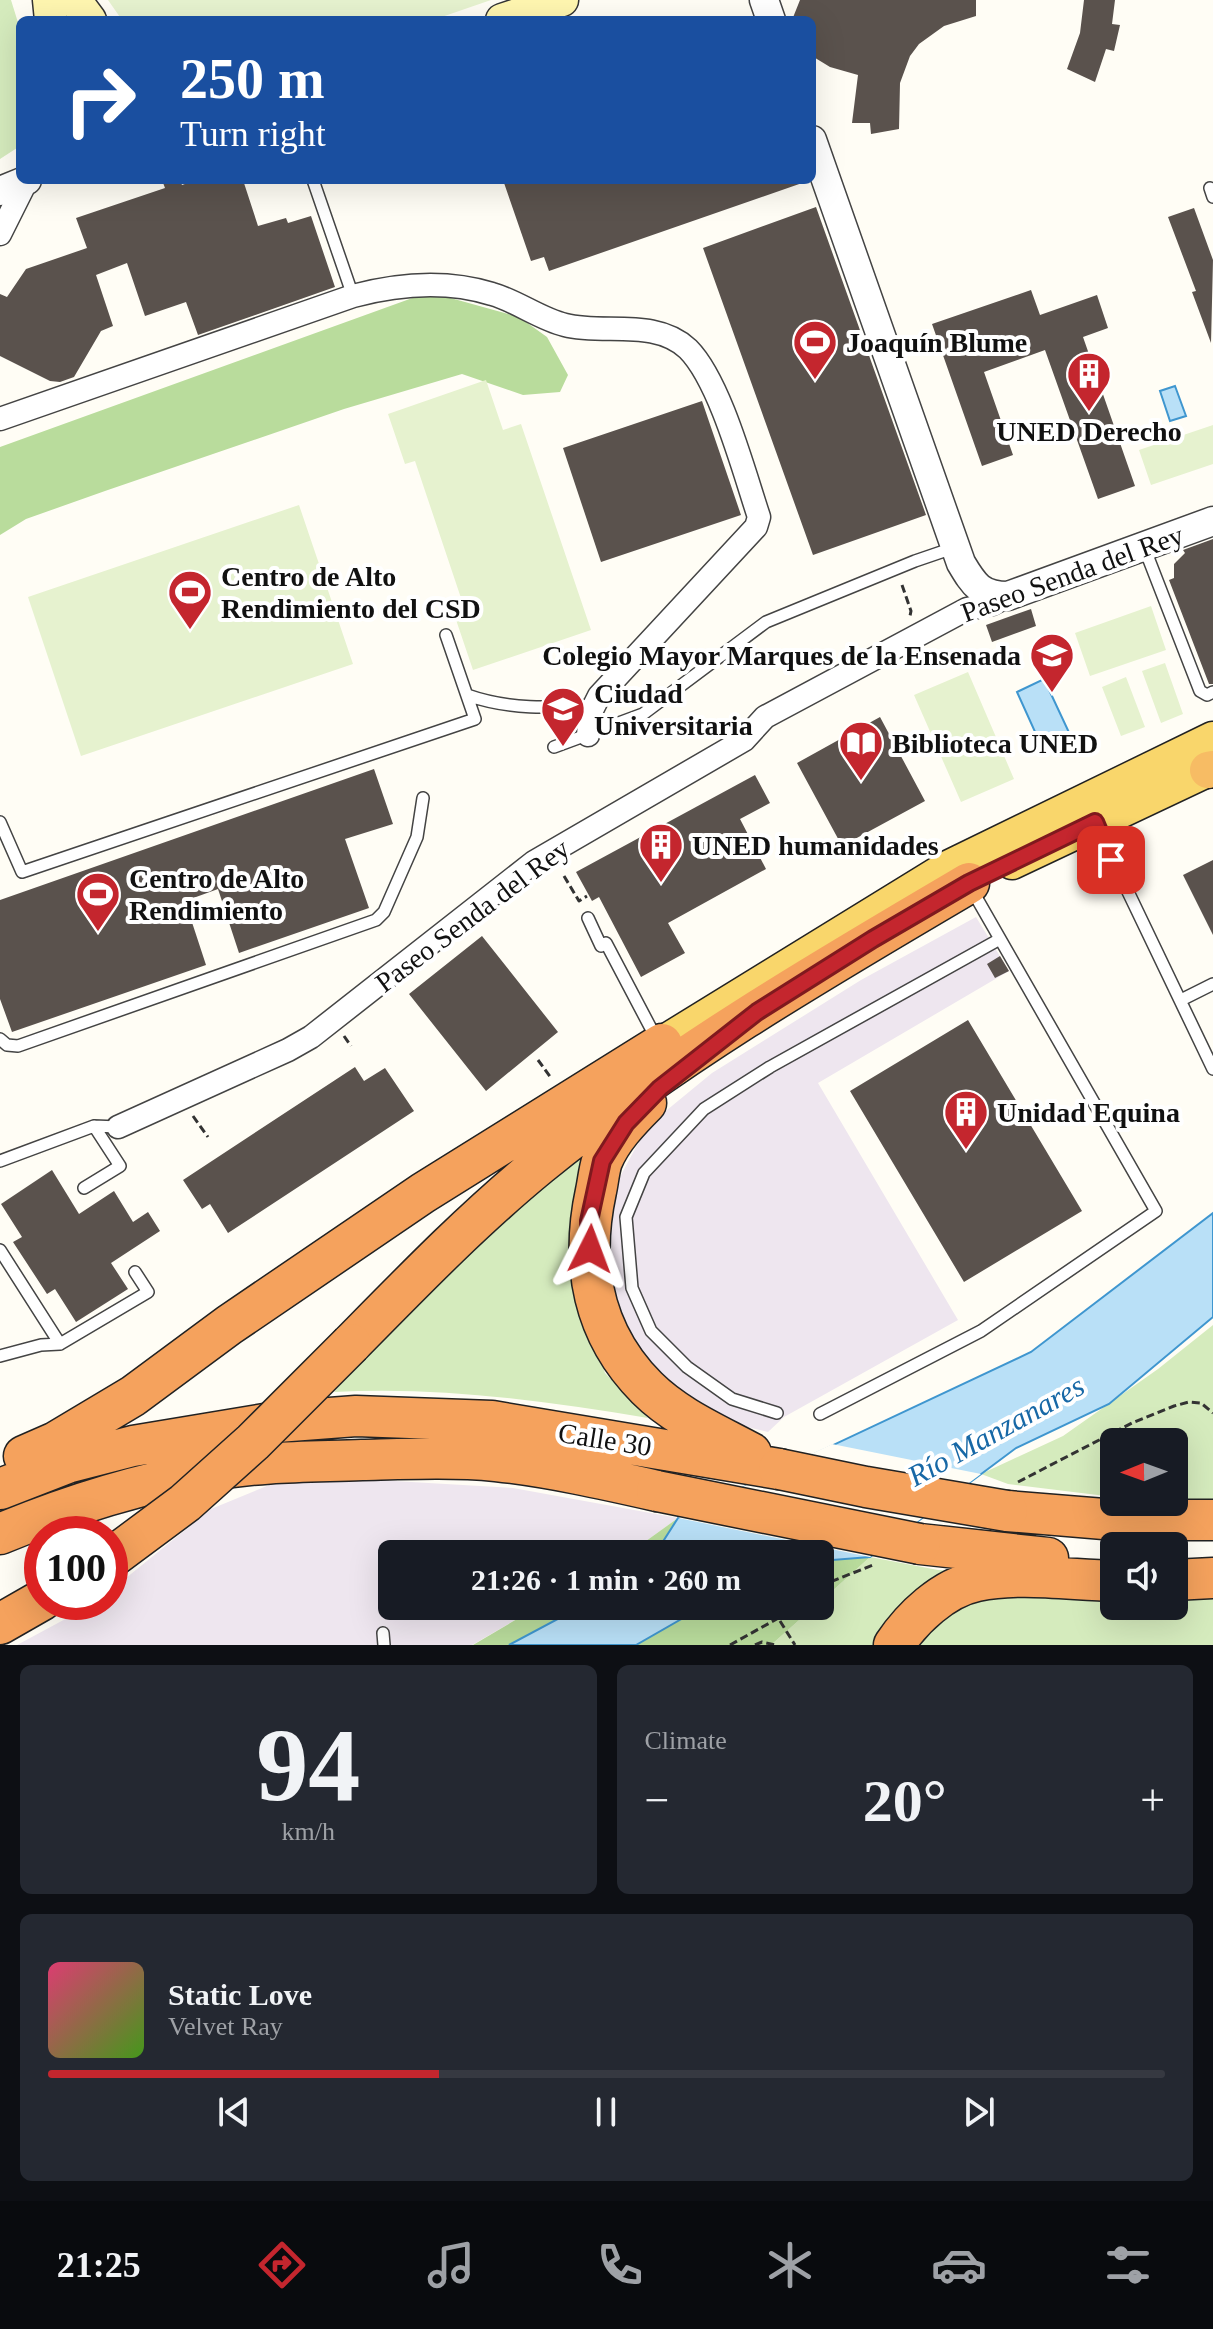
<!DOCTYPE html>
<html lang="en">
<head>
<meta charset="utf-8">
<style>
  :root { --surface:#171b24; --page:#242831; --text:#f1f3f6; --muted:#9ea1a6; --line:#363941; --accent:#c4262e }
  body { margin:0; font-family:Georgia,serif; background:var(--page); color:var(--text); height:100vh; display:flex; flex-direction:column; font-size:30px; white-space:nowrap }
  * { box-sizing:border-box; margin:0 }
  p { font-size:26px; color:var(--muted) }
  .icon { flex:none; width:44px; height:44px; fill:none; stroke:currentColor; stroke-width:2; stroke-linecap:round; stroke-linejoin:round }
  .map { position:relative; height:1645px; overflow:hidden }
  .side { display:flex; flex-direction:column; gap:20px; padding:20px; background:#0d0f14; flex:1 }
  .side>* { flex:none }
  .hud { position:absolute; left:16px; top:16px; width:800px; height:168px; border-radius:12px; box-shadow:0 8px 32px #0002; background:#1a4fa0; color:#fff; overflow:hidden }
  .needle { width:52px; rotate:269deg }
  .buttons { position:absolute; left:1100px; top:1428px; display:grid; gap:16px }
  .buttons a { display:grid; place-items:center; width:88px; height:88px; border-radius:12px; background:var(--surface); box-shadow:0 8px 32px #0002; font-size:40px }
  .speed { position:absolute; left:24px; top:1516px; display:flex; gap:16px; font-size:40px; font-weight:700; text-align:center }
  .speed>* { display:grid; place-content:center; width:104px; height:104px; border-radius:50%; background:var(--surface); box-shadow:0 8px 32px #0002; line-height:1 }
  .speed .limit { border:12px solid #d22; background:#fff; color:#111 }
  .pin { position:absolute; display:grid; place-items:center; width:68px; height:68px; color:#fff; margin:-34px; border-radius:16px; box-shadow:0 4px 12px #0006 }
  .me { position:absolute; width:88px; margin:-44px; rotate:3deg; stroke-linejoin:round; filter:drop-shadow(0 0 6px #0008) }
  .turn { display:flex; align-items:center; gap:28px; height:168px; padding:0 32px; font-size:36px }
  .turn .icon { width:104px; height:104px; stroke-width:2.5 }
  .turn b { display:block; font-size:56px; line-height:68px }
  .big { font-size:60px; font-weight:800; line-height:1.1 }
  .side .card { flex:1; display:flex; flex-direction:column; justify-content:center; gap:12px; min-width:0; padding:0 28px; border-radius:12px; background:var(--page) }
  .side .dial { align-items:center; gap:0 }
  .dial b { font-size:104px; line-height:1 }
  .song { display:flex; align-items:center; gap:24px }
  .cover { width:96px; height:96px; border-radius:12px; background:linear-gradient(135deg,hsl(340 70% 55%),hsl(100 70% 35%)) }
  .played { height:8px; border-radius:4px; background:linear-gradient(90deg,var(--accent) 35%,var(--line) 35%) }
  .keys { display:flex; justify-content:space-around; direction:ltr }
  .heat { display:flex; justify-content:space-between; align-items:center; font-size:44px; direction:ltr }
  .side .tiles { flex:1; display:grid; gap:20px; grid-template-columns:1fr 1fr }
  .card:last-child { grid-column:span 2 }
  .trip { position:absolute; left:378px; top:1540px; width:456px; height:80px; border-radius:12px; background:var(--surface); box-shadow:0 8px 32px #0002; font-weight:800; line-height:80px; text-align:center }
  .menu { display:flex; height:128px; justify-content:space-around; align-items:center; background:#090b0e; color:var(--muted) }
  .menu .icon { width:56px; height:56px }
  .menu .selected { color:var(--accent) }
  .menu b { font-size:36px; color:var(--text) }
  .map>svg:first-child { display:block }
</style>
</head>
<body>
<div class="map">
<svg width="1213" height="1645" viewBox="0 0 1213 1645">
  <rect width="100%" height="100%" fill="#fffdf5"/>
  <!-- industrial -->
  <path fill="#eee6ef" d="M 976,917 L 1009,971 L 818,1083 L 958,1320 L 784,1417 L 768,1432 L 739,1425 L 689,1399 L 656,1372 L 630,1341 L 604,1260 L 613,1190 L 636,1147 L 650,1124 L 712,1073 L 861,980 Z
    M 377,1480 L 513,1488 L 678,1518 L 628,1554 L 392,1554 L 392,1606 L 539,1606 L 472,1645 L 17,1645 L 97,1602 L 110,1602 L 110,1591 L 211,1509 L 274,1483 Z"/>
  <!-- green -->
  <path fill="#d5ebbd" d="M 0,0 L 11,0 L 20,29 L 20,146 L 0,159 Z
    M 592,1150 L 594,1341 L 605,1373 L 648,1418 C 545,1401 438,1386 334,1392 L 397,1317 L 553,1179 Z
    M 1213,1325 L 1213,1499 L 1174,1501 L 1174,1442 L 1114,1442 L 1114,1497 L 1008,1484 L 981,1474 L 1063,1436 L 1158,1369 Z
    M 870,1557 L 938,1570 L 1114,1582 L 1114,1606 L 1174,1606 L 1174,1586 L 1213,1589 L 1213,1645 L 771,1645 L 815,1606 L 820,1606 L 820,1602 Z"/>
  <!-- forest -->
  <path fill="#b9dc9c" d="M 429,292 L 519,317 L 547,337 L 568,375 L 560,392 L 523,395 L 462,374 L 344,409 L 105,491 L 26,519 L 0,535 L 0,447 Z
    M 678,1518 L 870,1557 L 820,1602 L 820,1554 L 628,1554 Z
    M 539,1606 L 815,1606 L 771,1645 L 473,1645 Z"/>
  <!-- pitch -->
  <path fill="#e6f2cf" d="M 108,0 L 491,0 L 433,20 L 122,20 Z
    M 486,380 L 503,430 L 521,424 L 591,630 L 473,670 L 451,605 L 462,601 L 415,461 L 405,464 L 388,414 Z
    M 1213,425 L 1213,464 L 1151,485 L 1139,450 Z
    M 299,505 L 353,664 L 81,756 L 28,597 Z
    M 1151,606 L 1166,650 L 1090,676 L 1075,633 Z
    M 1165,663 L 1183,714 L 1161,723 L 1142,671 Z
    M 968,672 L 1014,779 L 961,802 L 914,695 Z
    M 1126,677 L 1145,727 L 1121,736 L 1102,687 Z"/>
  <!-- water -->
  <path fill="#b9e0f7" stroke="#3f96cf" stroke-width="2" d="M 1175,386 L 1186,416 L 1170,421 L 1160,391 Z
    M 1044,679 L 1073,741 L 1045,754 L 1017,692 Z
    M 1213,1213 L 1213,1317 L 1109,1404 L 1016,1448 L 870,1557 L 820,1561 L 820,1554 L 655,1554 L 678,1518 L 1031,1352 Z
    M 582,1606 L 704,1606 L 636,1645 L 509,1645 Z"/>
  <!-- pier -->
  <path fill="#fffdf5" d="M 832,1444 L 981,1474 L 870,1557 L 678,1518 Z"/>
  <!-- building -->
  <path fill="#5a524d" d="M 800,0 L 976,0 L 976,16 L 944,26 L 919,44 L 910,56 L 900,83 L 899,129 L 871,134 L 870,123 L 852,123 L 858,75 L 830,67 L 812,56 L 816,30 L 812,28 L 812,20 L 792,20 Z
    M 1084,0 L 1115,0 L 1112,24 L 1120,25 L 1114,51 L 1106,49 L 1095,82 L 1067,69 L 1080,33 Z
    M 162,180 L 180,180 L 182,185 L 196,180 L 243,180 L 258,226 L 286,218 L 288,223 L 311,216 L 335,287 L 198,335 L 186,302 L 145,316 L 127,263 L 96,275 L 113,326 L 101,331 L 74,377 L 60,382 L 50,381 L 0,356 L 0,294 L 7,297 L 26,269 L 87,248 L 76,218 L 165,188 Z
    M 503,180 L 805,180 L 805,182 L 549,271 L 544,257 L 531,261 Z
    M 816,207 L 926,515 L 813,555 L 703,248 Z
    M 1194,208 L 1213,260 L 1211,343 L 1192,292 L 1196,291 L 1168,217 Z
    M 1031,290 L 1040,315 L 1097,295 L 1108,328 L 1083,337 L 1135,486 L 1098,499 L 1045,350 L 984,372 L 1013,455 L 982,466 L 932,324 Z
    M 702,401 L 741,515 L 601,562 L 563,448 Z
    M 1213,539 L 1213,684 L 1209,684 L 1169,580 L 1174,578 L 1174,564 L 1185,553 L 1183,550 Z
    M 1031,609 L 1036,626 L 992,642 L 986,625 Z
    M 880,717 L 925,801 L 842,846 L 797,763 Z
    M 374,769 L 393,824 L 345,839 L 369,908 L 239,953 L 218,889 L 185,901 L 206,965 L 12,1032 L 0,999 L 0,900 Z
    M 755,775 L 770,803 L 740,819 L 766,869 L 668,923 L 685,953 L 641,977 L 599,897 L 592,901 L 576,872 Z
    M 1213,860 L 1213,935 L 1183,875 Z
    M 482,936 L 558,1032 L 486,1091 L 409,994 Z
    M 1000,956 L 1009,971 L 995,978 L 987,964 Z
    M 968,1020 L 1082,1211 L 964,1282 L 850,1091 Z
    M 355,1067 L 364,1081 L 385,1068 L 414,1111 L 228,1233 L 210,1204 L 202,1209 L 183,1180 Z
    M 52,1170 L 79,1214 L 114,1191 L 133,1222 L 148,1212 L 160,1231 L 111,1263 L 128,1289 L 76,1322 L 55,1289 L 47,1294 L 13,1242 L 22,1237 L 1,1204 Z"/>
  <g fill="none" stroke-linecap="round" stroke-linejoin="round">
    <!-- service casing -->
    <g stroke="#444" stroke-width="14">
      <path id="service" d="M 313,180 L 353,296
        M 1210,188 L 1213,197
        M 1144,547 L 1200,691 L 1207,695 L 1213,692
        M 467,695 C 510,710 549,708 594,705
        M 554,747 L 643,714 L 766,622 L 915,561 L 956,547
        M 0,822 L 22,872 L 475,719 L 446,635
        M 1097,827 L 1213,1069
        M 588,918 L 601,946 L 606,943 L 656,1038
        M 1181,1000 L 1213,984
        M 0,1039 L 7,1045 L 18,1046 L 376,920 L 384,912 L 417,837 L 423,798
        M 0,1161 L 94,1126 L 118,1127
        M 84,1188 L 120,1166 L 94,1126
        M 0,1250 L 60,1344
        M 0,1356 L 41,1345 L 60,1344 L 148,1292 L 135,1272
        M 777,1413 L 732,1399 L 687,1367 L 651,1331 L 632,1288 L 626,1217 L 644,1173 L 704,1109 L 770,1067 L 1000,939
        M 820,1414 L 981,1331 L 1156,1211 L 972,890
        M 383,1633 L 384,1645"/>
    </g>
    <!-- minor casing -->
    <g stroke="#444" stroke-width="25">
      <path id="minor" d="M 0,234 L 27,180
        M 0,419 L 353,296 C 398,284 447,280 492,294 C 517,301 540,319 565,325 C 604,335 655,318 688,349 C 720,381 744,472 759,517 L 756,527 L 599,696 L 590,714 L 588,735
        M 118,1127 L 288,1050 L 311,1037 L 534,862 L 744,740 L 765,717 L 967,609 L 992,604 L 1008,596"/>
    </g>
    <!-- tertiary casing -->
    <g stroke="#444" stroke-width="31">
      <path id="tertiary" d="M 764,0 L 771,20
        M 812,140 L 961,563 C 974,585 981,596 1008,596 L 1213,521
        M 0,191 L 27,180"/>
    </g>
    <!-- secondary casing -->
    <g stroke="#333" stroke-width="35">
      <path id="secondary" d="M 49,0 L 51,20
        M 75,0 L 90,20
        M 502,20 L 562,0"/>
    </g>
    <!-- primary casing -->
    <g stroke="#222" stroke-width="37">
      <path id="primary" d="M 1012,862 L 1213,767
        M 662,1044 L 948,868 L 1213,739"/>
    </g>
    <!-- trunk casing -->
    <g stroke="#222" stroke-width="39">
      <path id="trunk" d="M 1208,770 L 1213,769"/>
    </g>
    <!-- motorway casing -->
    <g stroke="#222" stroke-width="43">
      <path id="motorway" d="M 646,1103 C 629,1120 611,1139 602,1161 C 599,1170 598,1182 596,1191 C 580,1265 593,1334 647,1388 C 676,1417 716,1434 751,1453
        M 351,1344 C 412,1282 472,1220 539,1165 C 672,1057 821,970 969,883
        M 24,1456 L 56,1442 L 133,1396 L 229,1325 L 423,1193 L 662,1044
        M 0,1489 L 67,1463 L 133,1446 L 277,1422 L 356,1416 L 492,1421 L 779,1469
        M 1007,1511 L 1116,1520 L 1213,1520
        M 0,1534 C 67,1506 138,1484 210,1471 C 260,1461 311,1462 362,1460 C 406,1459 451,1457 496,1461 C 550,1467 604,1479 657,1491
        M 920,1544 L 1048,1558
        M 1174,1580 L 1213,1578
        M 0,1624 L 42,1600
        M 894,1645 C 912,1618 943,1588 977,1581 C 1018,1572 1071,1580 1114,1581"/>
    </g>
    <!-- path -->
    <path stroke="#333" stroke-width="3" stroke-dasharray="8 4" stroke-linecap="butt" d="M 902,585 L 911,611 L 910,616
      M 564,876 L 579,901 L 587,896
      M 344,1036 L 351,1046
      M 538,1060 L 551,1078
      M 193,1116 L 208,1137
      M 1018,1482 L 1132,1423 L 1174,1406 L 1189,1402 L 1201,1403 L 1213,1413
      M 820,1586 L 873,1565
      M 780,1621 L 795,1645
      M 730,1645 L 800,1606
      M 755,1645 L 762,1642 L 775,1645"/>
    <!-- service -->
    <use href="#service" stroke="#fff" stroke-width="11"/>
    <!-- minor -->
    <use href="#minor" stroke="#fff" stroke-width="22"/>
    <!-- tertiary -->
    <use href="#tertiary" stroke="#fff" stroke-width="28"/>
    <!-- secondary -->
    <use href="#secondary" stroke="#fff6b0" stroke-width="32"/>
    <!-- primary -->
    <use href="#primary" stroke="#f9d66b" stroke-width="34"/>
    <!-- trunk -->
    <use href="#trunk" stroke="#f7bc64" stroke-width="36"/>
    <!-- motorway -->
    <use href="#motorway" stroke="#f5a25d" stroke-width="40"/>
    <!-- motorway-bridge casing -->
    <g stroke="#222" stroke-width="43" stroke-linecap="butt">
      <path id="motorway-bridge" d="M 779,1469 L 866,1487 L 1007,1511
        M 657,1491 L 920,1544
        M 111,1558 L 185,1503 L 253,1442 L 351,1344"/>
    </g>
    <!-- motorway-bridge -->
    <use href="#motorway-bridge" stroke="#f5a25d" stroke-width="40"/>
  </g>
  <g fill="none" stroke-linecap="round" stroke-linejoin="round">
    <!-- route casing -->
    <g stroke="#7f191e" stroke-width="20">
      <path id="route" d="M 590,1249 L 589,1221 L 602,1161 L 626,1123 L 660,1088 L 757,1012 L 873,939 L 969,883 L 1095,822 L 1111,860"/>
    </g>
    <!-- route -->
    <use href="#route" stroke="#c4262e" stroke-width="14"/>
  </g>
  <!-- icons -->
  <defs>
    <g id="stadium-pin" transform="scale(2.3)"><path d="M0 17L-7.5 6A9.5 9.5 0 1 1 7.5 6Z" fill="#c4262e" stroke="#fff"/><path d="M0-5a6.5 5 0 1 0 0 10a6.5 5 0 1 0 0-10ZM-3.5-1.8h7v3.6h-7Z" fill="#fff"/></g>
    <g id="building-pin" transform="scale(2.3)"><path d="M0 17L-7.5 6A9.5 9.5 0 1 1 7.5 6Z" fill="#c4262e" stroke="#fff"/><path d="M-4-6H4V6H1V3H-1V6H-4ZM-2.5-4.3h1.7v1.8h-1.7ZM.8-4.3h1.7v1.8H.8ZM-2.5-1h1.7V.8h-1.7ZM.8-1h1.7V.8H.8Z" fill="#fff"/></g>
    <g id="school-pin" transform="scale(2.3)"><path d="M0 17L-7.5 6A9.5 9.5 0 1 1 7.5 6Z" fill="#c4262e" stroke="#fff"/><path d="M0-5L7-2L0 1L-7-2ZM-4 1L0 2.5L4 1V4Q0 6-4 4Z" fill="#fff"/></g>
    <g id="university-pin" transform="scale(2.3)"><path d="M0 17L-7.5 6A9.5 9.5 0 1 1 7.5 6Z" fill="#c4262e" stroke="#fff"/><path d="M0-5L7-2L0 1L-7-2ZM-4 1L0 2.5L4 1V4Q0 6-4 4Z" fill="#fff"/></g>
    <g id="library-pin" transform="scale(2.3)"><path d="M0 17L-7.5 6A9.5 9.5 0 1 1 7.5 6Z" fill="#c4262e" stroke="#fff"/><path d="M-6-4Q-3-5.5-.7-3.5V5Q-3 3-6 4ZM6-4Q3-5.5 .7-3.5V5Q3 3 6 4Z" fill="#fff"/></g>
  </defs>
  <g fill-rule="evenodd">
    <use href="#stadium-pin" x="815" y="342"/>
    <use href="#building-pin" x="1089" y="374"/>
    <use href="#stadium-pin" x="190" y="592"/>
    <use href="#school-pin" x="1052" y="655"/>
    <use href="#university-pin" x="563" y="709"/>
    <use href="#library-pin" x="861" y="743"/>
    <use href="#building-pin" x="661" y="845"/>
    <use href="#stadium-pin" x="98" y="894"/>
    <use href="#building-pin" x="966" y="1112"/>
  </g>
  <g text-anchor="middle" stroke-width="8" stroke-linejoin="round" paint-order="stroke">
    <!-- poi labels -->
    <g font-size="28" font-weight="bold" fill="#111" stroke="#fff" text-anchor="start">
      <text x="846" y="352">Joaquín Blume</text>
      <text x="1089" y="441" text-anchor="middle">UNED Derecho</text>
      <text x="221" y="586">Centro de Alto<tspan x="221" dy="32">Rendimiento del CSD</tspan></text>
      <text x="1021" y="665" text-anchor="end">Colegio Mayor Marques de la Ensenada</text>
      <text x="594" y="703">Ciudad<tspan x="594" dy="32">Universitaria</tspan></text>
      <text x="892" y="753">Biblioteca UNED</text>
      <text x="692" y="855">UNED humanidades</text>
      <text x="129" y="888">Centro de Alto<tspan x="129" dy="32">Rendimiento</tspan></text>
      <text x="997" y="1122">Unidad Equina</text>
    </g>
    <!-- street labels -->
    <g font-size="28" fill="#111" stroke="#fff">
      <text transform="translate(1072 573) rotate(-20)" y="10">Paseo Senda del Rey</text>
      <text transform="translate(472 915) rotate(-37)" y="10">Paseo Senda del Rey</text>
      <text transform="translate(605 1439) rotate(9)" y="10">Calle 30</text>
    </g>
    <!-- water labels -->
    <g font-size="30" font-style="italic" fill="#1768a6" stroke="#fff">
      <text transform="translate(996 1431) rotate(-29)" y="10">Río Manzanares</text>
    </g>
  </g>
</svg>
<div class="buttons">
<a><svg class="needle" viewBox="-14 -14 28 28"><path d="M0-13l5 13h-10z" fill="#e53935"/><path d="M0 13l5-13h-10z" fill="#9ea1a6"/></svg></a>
<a><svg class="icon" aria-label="sound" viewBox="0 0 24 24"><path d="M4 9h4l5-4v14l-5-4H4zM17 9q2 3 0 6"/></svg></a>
</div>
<div class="speed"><div class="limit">100</div></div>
<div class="pin" style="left:1111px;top:860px;background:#d93025"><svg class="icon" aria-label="arrive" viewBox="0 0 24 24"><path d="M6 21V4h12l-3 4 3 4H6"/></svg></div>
<svg class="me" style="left:590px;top:1249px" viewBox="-20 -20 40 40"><path d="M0-17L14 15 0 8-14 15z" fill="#c4262e" stroke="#fff" stroke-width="4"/></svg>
<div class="trip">21:26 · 1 min · 260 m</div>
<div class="hud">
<div class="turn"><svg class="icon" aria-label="right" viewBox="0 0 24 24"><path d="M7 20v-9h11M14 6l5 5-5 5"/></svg><div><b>250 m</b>Turn right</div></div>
</div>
</div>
<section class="side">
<div class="tiles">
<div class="card dial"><b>94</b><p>km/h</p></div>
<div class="card"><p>Climate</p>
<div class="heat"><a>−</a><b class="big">20°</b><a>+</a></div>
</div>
<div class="card">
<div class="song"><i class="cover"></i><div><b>Static Love</b><p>Velvet Ray</p></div></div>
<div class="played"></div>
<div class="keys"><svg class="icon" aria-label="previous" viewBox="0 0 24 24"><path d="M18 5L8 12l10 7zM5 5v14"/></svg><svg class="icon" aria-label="pause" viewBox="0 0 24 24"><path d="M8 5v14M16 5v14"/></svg><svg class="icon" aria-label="next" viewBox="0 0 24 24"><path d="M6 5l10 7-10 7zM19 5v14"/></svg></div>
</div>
</div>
</section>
<nav class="menu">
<b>21:25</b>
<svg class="icon selected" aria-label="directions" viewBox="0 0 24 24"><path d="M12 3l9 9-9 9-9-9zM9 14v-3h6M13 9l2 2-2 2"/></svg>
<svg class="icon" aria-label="music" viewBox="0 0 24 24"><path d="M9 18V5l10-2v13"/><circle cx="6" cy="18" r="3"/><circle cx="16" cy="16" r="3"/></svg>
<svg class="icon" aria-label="phone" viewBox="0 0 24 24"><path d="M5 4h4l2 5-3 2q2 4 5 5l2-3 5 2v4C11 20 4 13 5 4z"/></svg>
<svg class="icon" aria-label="climate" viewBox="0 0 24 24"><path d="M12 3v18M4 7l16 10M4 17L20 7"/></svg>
<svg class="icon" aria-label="car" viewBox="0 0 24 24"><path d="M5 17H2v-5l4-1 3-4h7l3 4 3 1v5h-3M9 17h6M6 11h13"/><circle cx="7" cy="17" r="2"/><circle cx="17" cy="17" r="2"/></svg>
<svg class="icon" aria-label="filters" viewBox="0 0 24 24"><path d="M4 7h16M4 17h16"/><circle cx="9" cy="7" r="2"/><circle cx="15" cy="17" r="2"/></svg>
</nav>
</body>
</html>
